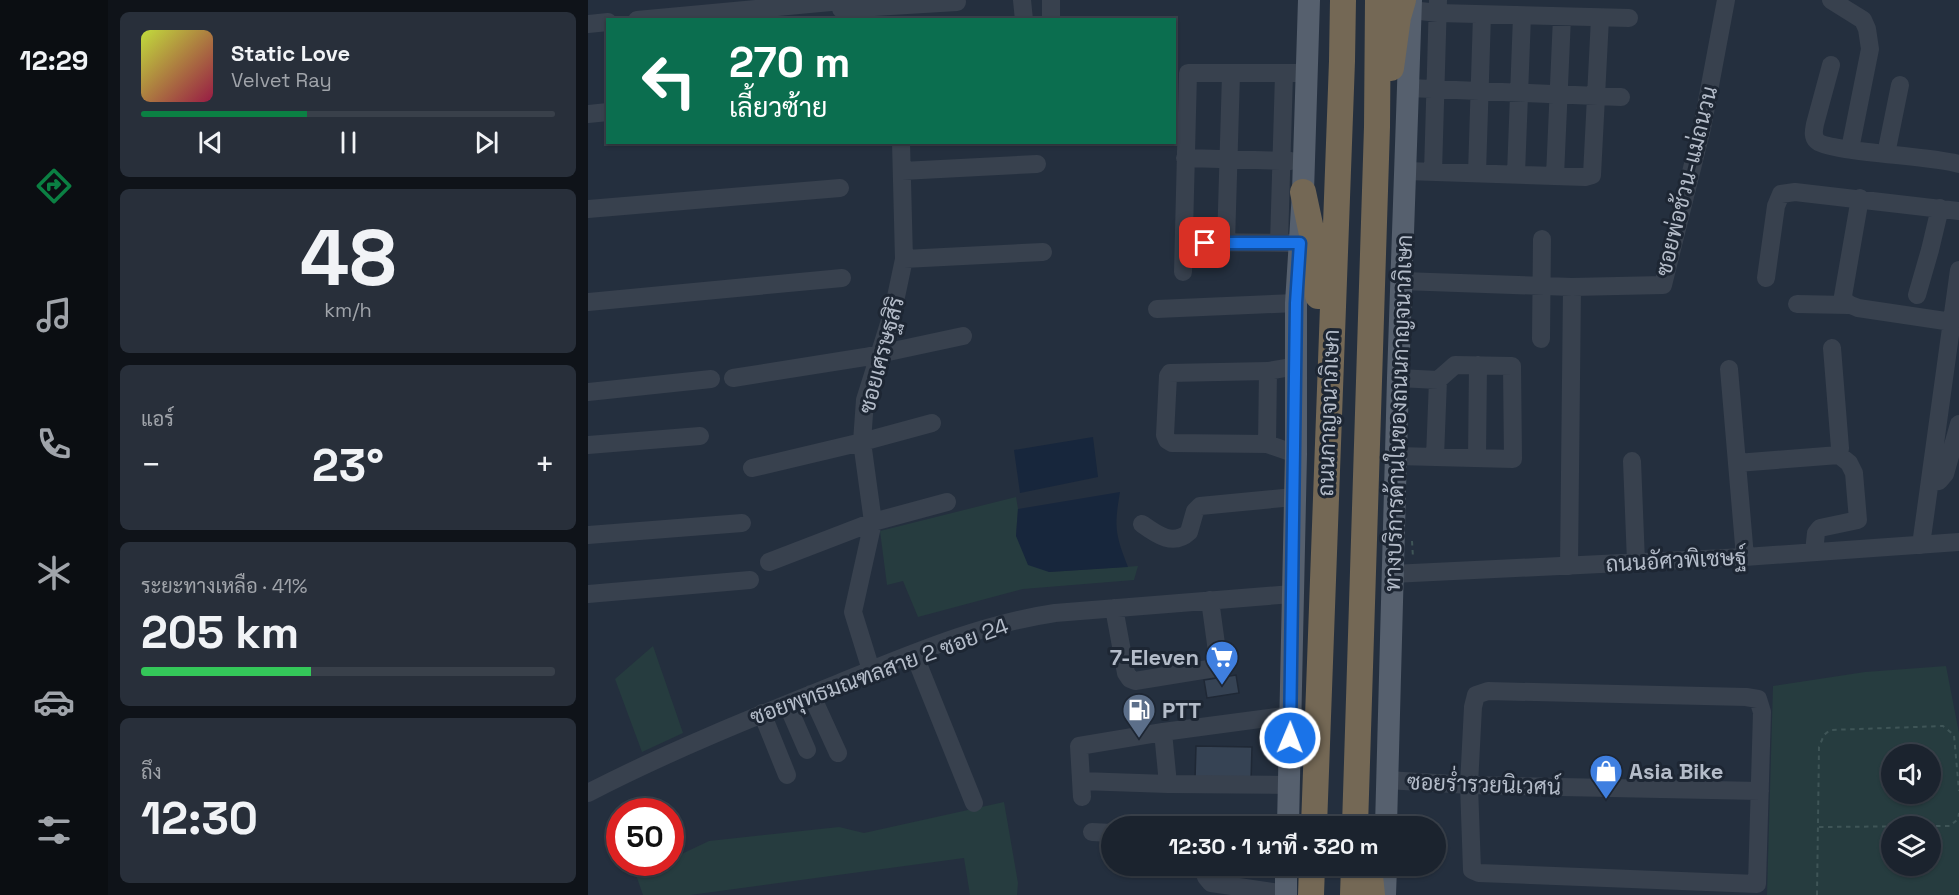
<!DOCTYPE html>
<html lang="th">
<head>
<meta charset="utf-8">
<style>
  :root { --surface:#1b232e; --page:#282f3a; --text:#f1f3f6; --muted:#a0a4aa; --line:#39404a; --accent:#0b8043 }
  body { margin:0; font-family:"Space Grotesk",Sarabun,sans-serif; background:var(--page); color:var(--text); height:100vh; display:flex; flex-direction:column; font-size:22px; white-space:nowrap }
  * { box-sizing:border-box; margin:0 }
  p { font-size:20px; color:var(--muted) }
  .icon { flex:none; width:33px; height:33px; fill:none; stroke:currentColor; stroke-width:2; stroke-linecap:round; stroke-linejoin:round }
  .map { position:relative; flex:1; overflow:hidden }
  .details { display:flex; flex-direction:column; gap:12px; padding:12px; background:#0f1319; width:480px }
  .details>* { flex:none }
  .top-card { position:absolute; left:18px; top:18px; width:570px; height:126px; border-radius:0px; box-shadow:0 2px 4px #0004,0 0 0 2px var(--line); background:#0b6e4f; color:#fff; overflow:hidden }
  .buttons { position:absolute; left:1293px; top:744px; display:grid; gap:12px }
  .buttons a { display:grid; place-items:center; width:60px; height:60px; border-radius:50%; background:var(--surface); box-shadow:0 2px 4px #0004,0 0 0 2px var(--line); font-size:30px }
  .speed { position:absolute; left:18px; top:798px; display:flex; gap:12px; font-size:30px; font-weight:700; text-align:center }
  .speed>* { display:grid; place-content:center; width:78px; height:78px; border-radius:50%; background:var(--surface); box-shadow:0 2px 4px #0004,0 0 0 2px var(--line); line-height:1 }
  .speed .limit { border:9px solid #d22; background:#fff; color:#111 }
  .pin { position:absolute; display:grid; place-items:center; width:51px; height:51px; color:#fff; margin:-26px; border-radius:12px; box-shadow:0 3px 9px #0006 }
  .me { position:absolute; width:66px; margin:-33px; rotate:1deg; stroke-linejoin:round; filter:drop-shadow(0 0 4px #0008) }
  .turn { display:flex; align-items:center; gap:21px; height:126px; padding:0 24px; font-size:27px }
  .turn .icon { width:78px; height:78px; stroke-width:2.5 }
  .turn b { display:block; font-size:42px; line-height:51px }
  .big { font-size:45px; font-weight:700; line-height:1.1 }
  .details .card { flex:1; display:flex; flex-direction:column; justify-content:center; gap:9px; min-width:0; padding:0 21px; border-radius:9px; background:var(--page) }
  .details .dial { align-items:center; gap:0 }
  .dial b { font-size:78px; line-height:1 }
  .song { display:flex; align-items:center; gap:18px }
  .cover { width:72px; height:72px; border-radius:9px; background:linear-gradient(135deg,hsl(70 70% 55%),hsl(340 70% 35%)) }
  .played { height:6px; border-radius:3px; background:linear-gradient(90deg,var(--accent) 40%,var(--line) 40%) }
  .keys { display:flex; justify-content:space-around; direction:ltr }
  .heat { display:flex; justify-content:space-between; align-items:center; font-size:33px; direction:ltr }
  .charge { height:9px; border-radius:4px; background:linear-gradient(90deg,#34c759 41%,var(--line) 0) }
  .trip { position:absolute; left:513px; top:816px; width:345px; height:60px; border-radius:30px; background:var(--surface); box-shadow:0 2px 4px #0004,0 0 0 2px var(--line); font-weight:700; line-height:60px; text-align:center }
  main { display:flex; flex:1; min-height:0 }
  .tab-bar { display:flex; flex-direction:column; width:108px; justify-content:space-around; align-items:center; background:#0b0e12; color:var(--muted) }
  .tab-bar .icon { width:42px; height:42px }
  .tab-bar .on { color:var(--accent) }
  .tab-bar b { font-size:27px; color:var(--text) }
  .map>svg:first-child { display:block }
</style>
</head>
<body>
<main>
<nav class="tab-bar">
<b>12:29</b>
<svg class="icon on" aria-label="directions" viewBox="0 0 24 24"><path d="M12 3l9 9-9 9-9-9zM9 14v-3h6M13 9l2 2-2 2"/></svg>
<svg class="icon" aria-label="music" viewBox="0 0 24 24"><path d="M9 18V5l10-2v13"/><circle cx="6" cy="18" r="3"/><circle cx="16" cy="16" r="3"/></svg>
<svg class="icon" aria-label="phone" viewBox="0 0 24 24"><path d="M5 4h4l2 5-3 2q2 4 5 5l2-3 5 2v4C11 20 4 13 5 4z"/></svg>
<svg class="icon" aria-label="climate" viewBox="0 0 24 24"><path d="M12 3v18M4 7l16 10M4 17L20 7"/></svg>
<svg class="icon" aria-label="car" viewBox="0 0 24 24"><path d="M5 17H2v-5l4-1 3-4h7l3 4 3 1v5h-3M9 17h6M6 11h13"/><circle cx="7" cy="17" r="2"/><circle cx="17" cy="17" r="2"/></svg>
<svg class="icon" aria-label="filters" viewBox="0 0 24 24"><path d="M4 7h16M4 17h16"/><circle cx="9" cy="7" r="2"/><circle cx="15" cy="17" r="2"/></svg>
</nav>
<section class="details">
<div class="card">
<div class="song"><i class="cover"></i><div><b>Static Love</b><p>Velvet Ray</p></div></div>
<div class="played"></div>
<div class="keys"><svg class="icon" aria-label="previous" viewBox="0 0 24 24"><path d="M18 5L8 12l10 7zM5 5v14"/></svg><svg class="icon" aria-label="pause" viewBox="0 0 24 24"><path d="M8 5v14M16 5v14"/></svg><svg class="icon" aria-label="next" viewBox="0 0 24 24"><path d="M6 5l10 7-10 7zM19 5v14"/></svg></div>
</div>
<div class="card dial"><b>48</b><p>km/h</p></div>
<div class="card"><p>แอร์</p>
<div class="heat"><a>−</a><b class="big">23°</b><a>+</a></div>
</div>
<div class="card"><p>ระยะทางเหลือ · 41%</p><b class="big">205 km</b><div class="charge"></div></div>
<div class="card"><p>ถึง</p><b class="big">12:30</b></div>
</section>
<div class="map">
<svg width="1371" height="895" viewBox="0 0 1371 895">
  <rect width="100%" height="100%" fill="#242f3e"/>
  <!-- green -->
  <path fill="#263c3f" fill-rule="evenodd" d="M 428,497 L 430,509 L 428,536 L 461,572 L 550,566 L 546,580 L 435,589 L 330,617 L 315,581 L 299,585 L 292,531 Z
    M 65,646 L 95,733 L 54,752 L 27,679 Z
    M 1358,666 L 1371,733 L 1371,895 L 1179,895 L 1185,686 L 1277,672 ZM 1304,754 L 1342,754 L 1342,794 L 1304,794 ZM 1304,826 L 1342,826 L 1342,866 L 1304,866 Z
    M 416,802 L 430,883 L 429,895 L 382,895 L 376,858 L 102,895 L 55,895 L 48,875 L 76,863 L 82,862 L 83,859 L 121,841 L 251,827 L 276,833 Z"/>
  <!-- water -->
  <path fill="#17263c" d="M 505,437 L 510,477 L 432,493 L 426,450 Z
    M 532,492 C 526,527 527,534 540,567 L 461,572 L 440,565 L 428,536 L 430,509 Z"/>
  <!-- building -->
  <path fill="#364354" stroke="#1f2835" stroke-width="1.5" d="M 648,675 L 651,693 L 619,698 L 616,680 Z
    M 608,746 L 664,747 L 663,781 L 607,779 Z"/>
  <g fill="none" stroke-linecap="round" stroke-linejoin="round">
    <!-- path -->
    <path stroke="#3f5557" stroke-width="2" stroke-dasharray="4.5 4.5" stroke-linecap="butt" d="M 824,541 L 825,558
      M 1231,827 L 1362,826 L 1370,819 L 1371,813
      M 1229,895 L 1231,747 L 1236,735 L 1242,730 L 1355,726 L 1366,735 L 1371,791"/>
    <!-- minor -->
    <path stroke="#38414e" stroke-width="18" d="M 434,0 L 436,20
      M 463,0 L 463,20
      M 1243,0 L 1275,20 L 1279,29 L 1282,49 L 1262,149
      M 253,9 L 369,2
      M 823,10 L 850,13 L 1041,18
      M 49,20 L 243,2
      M 0,24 L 20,22
      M 1243,65 L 1227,124 C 1226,130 1224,136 1229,141 C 1239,152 1347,156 1371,164
      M 821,88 L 1033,97
      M 0,114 L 20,112
      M 1298,154 L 1312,85
      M 597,158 L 703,161
      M 314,171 L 449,164
      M 818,171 L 997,177 L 1004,175 L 1012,18
      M 845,172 L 850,0
      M 889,173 L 894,15
      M 928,174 L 934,16
      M 967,176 L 974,17
      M 1272,198 L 1255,296 C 1257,304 1263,305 1270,308 L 1364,322
      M 0,209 L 252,188
      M 596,242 L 702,243
      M 638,243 L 643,74
      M 691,243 L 696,74
      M 316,259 L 455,252
      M 595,272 L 600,73 L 720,73
      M 1178,278 L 1188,206 L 1193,194 L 1207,192 L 1371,211
      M 814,281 L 984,287
      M 1329,295 L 1342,250 L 1352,208
      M 0,302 L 254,278
      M 1209,304 L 1260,305
      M 569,309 L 708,303
      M 953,339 L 954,239
      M 1141,369 L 1157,557
      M 145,378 L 277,357 L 375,336
      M 0,392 L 123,379
      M 679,444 L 680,371
      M 0,445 L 112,436
      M 708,454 L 679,444 L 584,443 L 579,440 L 577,435 L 580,376 L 582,373 L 680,371 L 709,366
      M 809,456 L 925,459 L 924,366 L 867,365 L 850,380 L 810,378
      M 847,457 L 850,380
      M 889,458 L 890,365
      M 1044,461 L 1048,562
      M 1149,463 L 1251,455 L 1252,448 L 1244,348
      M 164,468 L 274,442 L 344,423
      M 1343,482 L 1351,481 L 1357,474 L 1371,424
      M 554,524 C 568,534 585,547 601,532 L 607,511 L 612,506 L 706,497
      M 0,535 L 154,523
      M 1333,545 L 1371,270
      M 1226,552 L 1228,533 L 1232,528 L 1270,520 L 1266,473 L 1261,463 L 1251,455
      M 181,562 L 285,522 L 359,502
      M 981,566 L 984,287 L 1075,285 L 1114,128 L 1138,0
      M 804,574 L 1157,557 L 1371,542
      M 0,594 L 162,580
      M 526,608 L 538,673 L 542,679 L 547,681 L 627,668 L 631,666 L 622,600
      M 326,654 L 386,803
      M 283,670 L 265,612 L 285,522 L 274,442 L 277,400 L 305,311 L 316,259 L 313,142
      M 900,691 L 1158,697 L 1170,699 L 1174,712 L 1169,884 L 891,873 L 884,870 L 881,785 L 885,707 L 888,695 Z
      M 223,694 L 250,753
      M 199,704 L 219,750
      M 174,713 L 199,775
      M 799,780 L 881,785 L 1172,791
      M 493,781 L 580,784
      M 701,785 L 580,784 L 575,732 L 703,715
      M 0,793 C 81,751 166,717 251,683 C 321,655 392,624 467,613 L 704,594
      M 494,797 L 491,746 L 575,732
      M 504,832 L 524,833
      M 615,866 L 618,877 L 623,883 L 698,894"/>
    <!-- major -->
    <path stroke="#56606e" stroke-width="22" d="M 700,826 L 708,454 L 708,303 L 715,192 L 721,0
      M 798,826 L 810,378 L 823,0
      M 698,895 L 698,866
      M 797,895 L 798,866"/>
    <!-- highway -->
    <path stroke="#746855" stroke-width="26" d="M 803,68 L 810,17 L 815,0
      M 715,192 L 727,248 L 730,296
      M 726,826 L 754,61 L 755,0
      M 767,826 L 789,127 L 790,0
      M 781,866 L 784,895
      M 723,895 L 724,866
      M 765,895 L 766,866"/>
  </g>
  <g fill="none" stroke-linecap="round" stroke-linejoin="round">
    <!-- route casing -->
    <g stroke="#114b97" stroke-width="15">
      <path id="route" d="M 617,243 L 712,243 L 708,303 L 702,738"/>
    </g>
    <!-- route -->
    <use href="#route" stroke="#1a73e8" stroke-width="10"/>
  </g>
  <!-- icons -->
  <defs>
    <g id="supermarket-pin" transform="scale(1.725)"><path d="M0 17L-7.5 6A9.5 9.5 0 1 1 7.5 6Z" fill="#3f7fe0" stroke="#1d2633"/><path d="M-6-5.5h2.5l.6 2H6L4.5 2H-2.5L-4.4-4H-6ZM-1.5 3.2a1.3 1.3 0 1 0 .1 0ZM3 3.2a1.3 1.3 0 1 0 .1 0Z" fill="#fff"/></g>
    <g id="fuel-pin" transform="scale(1.725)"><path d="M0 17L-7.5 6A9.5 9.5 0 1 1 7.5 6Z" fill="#5c6f8a" stroke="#1d2633"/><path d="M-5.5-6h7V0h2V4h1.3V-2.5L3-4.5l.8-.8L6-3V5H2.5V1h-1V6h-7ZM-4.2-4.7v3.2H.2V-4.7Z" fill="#fff"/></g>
    <g id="shop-pin" transform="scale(1.725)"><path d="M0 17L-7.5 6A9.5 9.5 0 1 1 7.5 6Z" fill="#3f7fe0" stroke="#1d2633"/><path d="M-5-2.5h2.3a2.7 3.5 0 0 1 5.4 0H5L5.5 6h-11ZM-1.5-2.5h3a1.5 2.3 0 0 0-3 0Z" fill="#fff"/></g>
  </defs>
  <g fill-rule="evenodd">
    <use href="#supermarket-pin" x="634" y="657"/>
    <use href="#fuel-pin" x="551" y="710"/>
    <use href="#shop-pin" x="1018" y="771"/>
  </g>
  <g text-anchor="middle" stroke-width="6" stroke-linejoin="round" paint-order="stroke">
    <!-- street labels -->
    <g font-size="22" fill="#b4bcc9" stroke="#1d2633">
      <text transform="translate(1098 181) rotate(-76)" y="8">ซอยพ่อช้วน-แม่ถนวน</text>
      <text transform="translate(293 355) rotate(-75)" y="8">ซอยเศรษฐสิริ</text>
      <text transform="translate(740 413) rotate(-88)" y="8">ถนนกาญจนาภิเษก</text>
      <text transform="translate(810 413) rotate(-88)" y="8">ทางบริการด้านในของถนนกาญจนาภิเษก</text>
      <text transform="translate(1088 560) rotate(-3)" y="8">ถนนอัศวพิเชษฐ์</text>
      <text transform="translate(291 671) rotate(-20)" y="8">ซอยพุทธมณฑลสาย 2 ซอย 24</text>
      <text transform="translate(896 784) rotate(2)" y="8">ซอยร่ำรวยนิเวศน์</text>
    </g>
    <!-- poi labels -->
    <g font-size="22" font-weight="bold" fill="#b4bcc9" stroke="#1d2633" text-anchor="start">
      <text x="611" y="665" text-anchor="end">7-Eleven</text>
      <text x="574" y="718">PTT</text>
      <text x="1041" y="779">Asia Bike</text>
    </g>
  </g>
</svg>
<div class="buttons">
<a><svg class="icon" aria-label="sound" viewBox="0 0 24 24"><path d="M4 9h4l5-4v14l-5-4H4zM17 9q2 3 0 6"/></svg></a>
<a><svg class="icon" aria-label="layers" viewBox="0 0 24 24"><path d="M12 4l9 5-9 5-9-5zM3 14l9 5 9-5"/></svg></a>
</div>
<div class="speed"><div class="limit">50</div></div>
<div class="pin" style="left:617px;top:243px;background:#d93025"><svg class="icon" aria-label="arrive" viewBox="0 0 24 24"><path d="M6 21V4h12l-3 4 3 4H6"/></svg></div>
<svg class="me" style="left:702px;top:738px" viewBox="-20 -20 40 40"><circle r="17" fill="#1a73e8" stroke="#fff" stroke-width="3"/><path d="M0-11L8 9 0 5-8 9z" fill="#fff"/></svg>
<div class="trip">12:30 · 1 นาที · 320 m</div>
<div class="top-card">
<div class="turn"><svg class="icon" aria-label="left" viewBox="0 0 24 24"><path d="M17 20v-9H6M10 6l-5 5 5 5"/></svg><div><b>270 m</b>เลี้ยวซ้าย</div></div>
</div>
</div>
</main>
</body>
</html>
